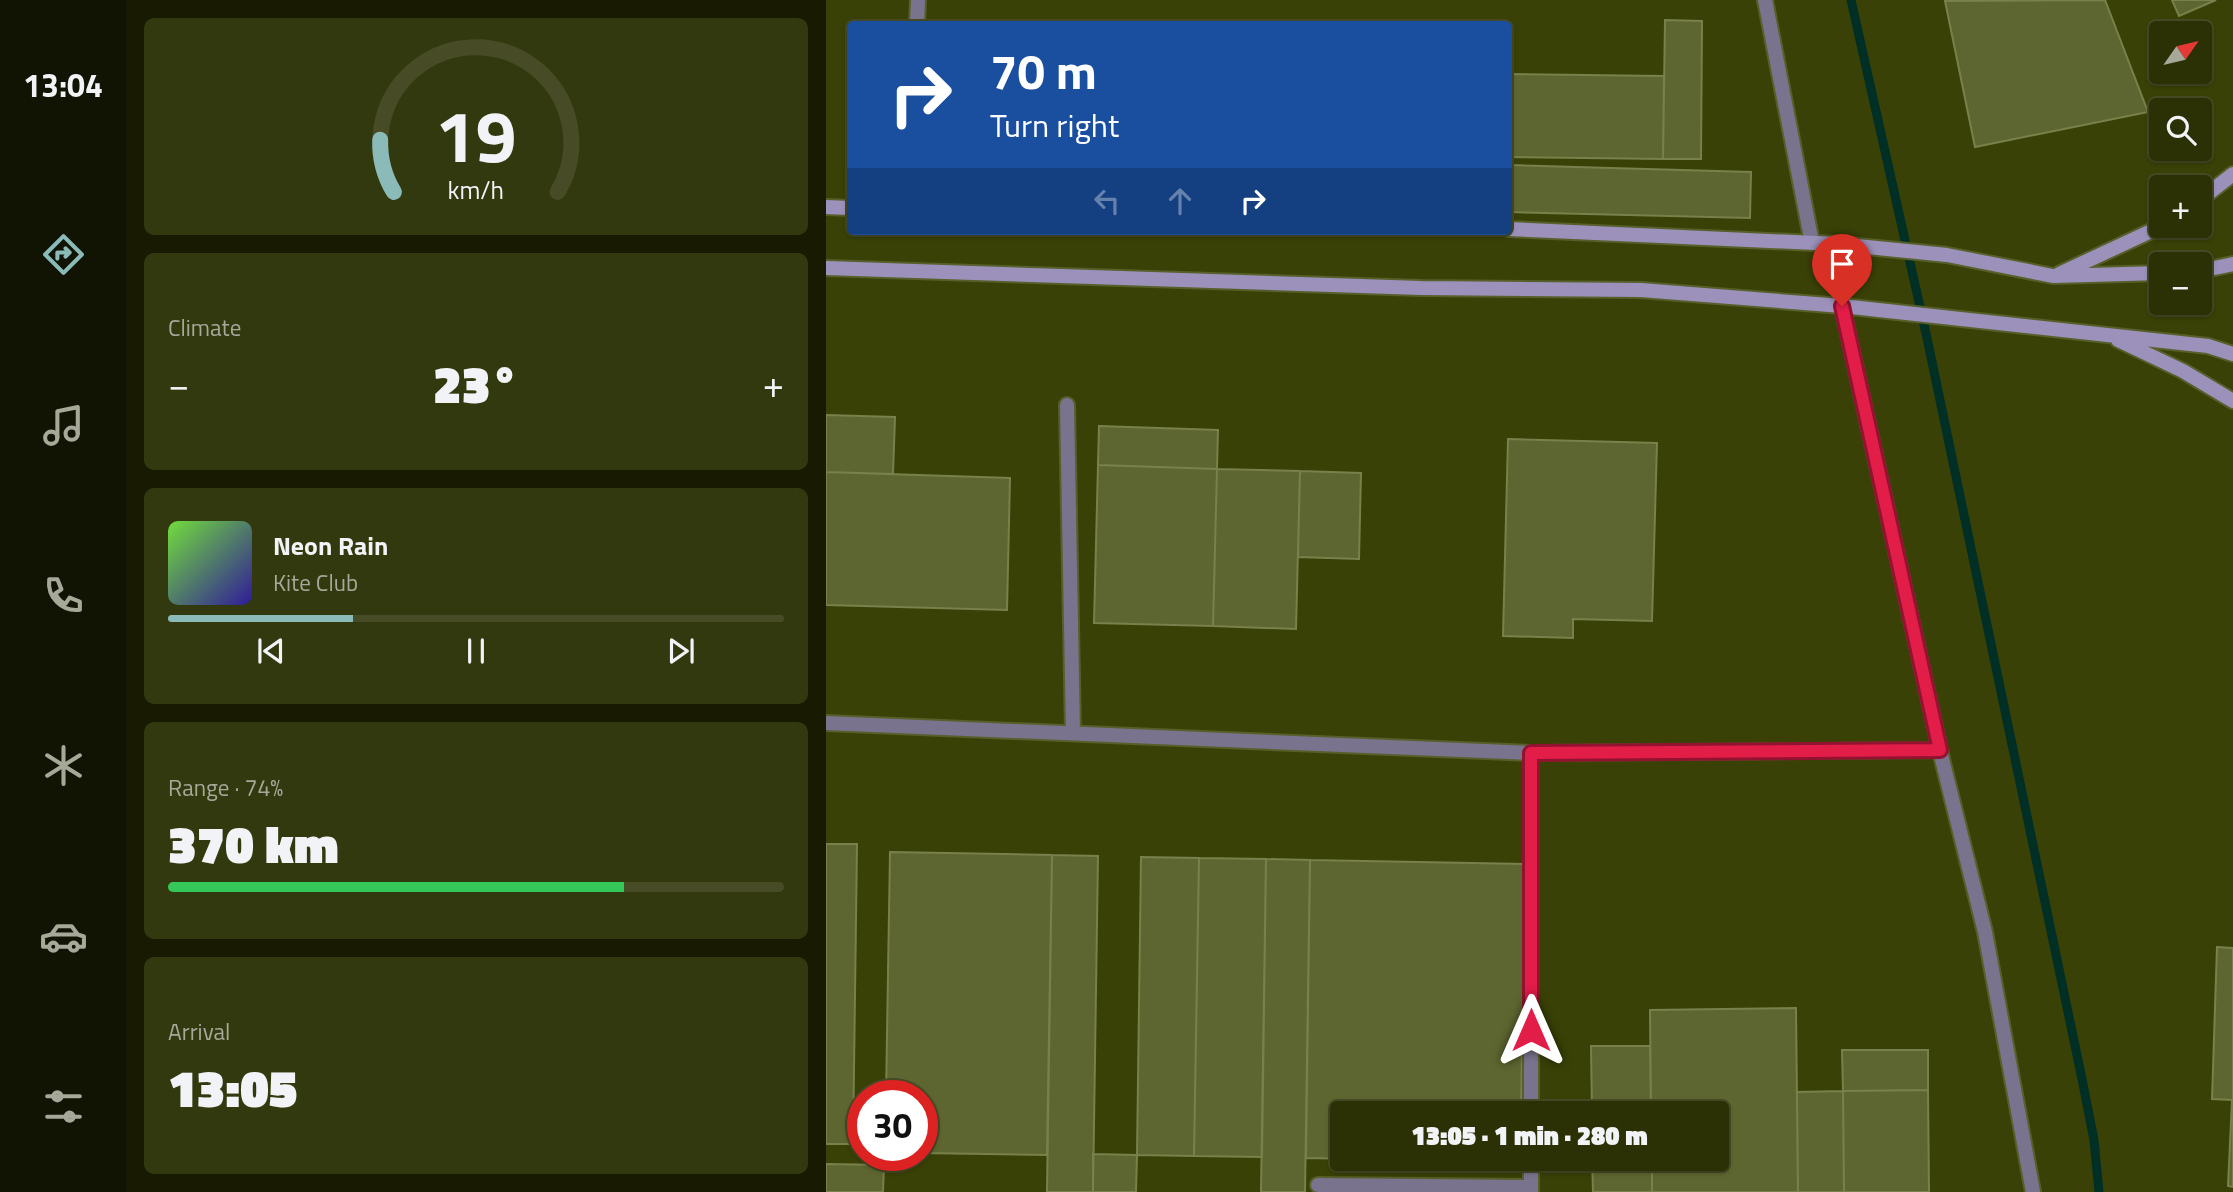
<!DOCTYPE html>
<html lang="en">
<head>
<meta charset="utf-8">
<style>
  :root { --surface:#2b3104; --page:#33390e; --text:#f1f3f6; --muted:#a6a99a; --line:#474c26; --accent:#8bbbb9 }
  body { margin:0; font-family:"Titillium Web",sans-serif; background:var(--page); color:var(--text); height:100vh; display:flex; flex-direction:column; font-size:26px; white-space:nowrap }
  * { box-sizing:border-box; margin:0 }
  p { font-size:23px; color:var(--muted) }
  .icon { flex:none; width:38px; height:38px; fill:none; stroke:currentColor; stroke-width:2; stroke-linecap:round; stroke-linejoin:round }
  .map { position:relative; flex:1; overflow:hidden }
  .side { display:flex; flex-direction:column; gap:18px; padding:18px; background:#181b02; width:700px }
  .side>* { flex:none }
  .guide { position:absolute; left:21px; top:21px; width:665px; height:214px; border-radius:7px; box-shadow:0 2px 5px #0004,0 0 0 2px var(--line); background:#1a4fa0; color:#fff; overflow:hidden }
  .needle { width:46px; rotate:56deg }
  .fabs { position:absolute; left:1323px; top:21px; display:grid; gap:14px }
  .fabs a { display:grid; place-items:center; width:63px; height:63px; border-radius:7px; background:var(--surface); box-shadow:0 2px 5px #0004,0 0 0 2px var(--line); font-size:35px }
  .speed { position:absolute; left:21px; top:1080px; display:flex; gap:14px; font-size:35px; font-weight:700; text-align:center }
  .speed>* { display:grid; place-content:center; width:91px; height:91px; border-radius:50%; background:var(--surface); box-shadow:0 2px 5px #0004,0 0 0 2px var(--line); line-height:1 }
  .speed .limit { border:10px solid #d22; background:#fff; color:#111 }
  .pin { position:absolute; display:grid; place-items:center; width:60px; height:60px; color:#fff; margin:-72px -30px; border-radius:50% 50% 50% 0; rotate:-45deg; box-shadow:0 0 7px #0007 }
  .pin .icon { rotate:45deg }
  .me { position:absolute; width:77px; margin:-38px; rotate:0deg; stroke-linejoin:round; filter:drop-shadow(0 0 5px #0008) }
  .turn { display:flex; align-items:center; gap:24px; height:147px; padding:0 28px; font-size:32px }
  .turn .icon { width:91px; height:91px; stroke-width:2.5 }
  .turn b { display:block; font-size:49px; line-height:60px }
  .lanes { display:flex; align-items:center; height:66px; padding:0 28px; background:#0003; justify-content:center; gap:35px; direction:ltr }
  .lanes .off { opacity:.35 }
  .big { font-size:52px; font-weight:800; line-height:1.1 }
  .side .widget { flex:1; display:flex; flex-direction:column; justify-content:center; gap:10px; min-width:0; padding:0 24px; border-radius:10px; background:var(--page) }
  .side .dial { align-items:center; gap:0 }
  .dial svg { height:182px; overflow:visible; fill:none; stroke:var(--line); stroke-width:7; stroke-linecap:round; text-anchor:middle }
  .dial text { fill:var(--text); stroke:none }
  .song { display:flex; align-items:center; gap:21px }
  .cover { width:84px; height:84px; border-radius:10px; background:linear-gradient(135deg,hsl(100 70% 55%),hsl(250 70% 35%)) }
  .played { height:7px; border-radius:4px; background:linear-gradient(90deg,var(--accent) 30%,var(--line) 30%) }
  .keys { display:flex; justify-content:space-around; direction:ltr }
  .heat { display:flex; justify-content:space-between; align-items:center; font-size:38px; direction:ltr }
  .charge { height:10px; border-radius:5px; background:linear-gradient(90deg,#34c759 74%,var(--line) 0) }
  .trip { position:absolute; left:504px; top:1101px; width:399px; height:70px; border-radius:7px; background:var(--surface); box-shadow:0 2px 5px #0004,0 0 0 2px var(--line); font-weight:800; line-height:70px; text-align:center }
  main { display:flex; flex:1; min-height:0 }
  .tab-bar { display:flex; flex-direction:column; width:126px; justify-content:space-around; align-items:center; background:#111402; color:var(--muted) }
  .tab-bar .icon { width:49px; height:49px }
  .tab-bar .current { color:var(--accent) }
  .tab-bar b { font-size:32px; color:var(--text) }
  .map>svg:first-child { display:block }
</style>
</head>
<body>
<main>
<nav class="tab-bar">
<b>13:04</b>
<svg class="icon current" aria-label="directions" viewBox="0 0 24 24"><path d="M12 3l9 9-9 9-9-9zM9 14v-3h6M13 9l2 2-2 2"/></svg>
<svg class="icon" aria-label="music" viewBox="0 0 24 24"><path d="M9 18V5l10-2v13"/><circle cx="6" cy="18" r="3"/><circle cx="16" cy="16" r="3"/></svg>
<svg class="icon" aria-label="phone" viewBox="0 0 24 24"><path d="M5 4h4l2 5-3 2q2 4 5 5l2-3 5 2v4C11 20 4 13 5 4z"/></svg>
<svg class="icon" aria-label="climate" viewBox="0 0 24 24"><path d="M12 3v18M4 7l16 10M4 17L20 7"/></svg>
<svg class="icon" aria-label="car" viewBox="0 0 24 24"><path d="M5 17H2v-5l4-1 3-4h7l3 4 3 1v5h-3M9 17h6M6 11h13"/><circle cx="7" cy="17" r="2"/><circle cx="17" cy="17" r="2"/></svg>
<svg class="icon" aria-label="filters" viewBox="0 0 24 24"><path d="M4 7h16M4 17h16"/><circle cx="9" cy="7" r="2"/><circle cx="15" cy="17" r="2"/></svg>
</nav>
<section class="side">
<div class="widget dial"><svg viewBox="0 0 100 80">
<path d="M14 69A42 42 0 1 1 86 69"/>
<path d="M14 69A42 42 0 0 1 8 46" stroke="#8bbbb9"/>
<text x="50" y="56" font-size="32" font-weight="700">19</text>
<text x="50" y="72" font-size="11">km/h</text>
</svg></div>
<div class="widget"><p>Climate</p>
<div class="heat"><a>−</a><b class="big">23°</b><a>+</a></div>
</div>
<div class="widget">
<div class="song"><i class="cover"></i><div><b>Neon Rain</b><p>Kite Club</p></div></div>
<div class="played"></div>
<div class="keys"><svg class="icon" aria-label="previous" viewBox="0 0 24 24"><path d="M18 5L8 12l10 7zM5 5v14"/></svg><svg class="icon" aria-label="pause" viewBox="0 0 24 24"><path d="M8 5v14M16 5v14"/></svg><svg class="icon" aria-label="next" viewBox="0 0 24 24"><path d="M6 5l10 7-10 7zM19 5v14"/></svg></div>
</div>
<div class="widget"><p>Range · 74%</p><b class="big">370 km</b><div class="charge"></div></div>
<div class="widget"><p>Arrival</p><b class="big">13:05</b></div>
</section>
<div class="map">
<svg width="1407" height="1192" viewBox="0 0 1407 1192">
  <rect width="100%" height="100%" fill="#394106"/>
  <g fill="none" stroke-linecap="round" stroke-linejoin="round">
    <!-- stream -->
    <path stroke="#002f26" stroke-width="9" d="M 1025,0 L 1101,338 L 1256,1079 L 1268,1140 L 1273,1192"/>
  </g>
  <!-- building -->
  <path fill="#5d6630" stroke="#78814b" stroke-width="2" d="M 1279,0 L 1322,112 L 1149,147 L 1119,1 Z
    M 1346,0 L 1390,0 L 1353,16 Z
    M 839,20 L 876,21 L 875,159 L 837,159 Z
    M 682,74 L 838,76 L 837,159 L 682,157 Z
    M 682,165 L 925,172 L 924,218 L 682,212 Z
    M 0,415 L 69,417 L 67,474 L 0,472 Z
    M 273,426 L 392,430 L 391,469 L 272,465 Z
    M 682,439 L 831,443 L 826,621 L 747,619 L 747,638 L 677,636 Z
    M 272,465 L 391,469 L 387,626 L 268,623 Z
    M 391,469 L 474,471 L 470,629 L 387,626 Z
    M 474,471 L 535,473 L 533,559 L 472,557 Z
    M 0,472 L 184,478 L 181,610 L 0,605 Z
    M 0,844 L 31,844 L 27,1144 L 0,1144 Z
    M 64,852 L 226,855 L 221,1155 L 96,1153 L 96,1096 L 60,1096 Z
    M 226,855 L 272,856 L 267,1192 L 221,1192 Z
    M 315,857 L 373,858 L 368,1156 L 311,1155 Z
    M 373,858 L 440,859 L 436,1157 L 368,1156 Z
    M 440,859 L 484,860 L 479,1192 L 435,1192 Z
    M 484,860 L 699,864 L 695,1113 L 516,1113 L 516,1158 L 695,1158 L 695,1162 L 480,1158 Z
    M 1391,947 L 1407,948 L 1407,1187 L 1402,1186 L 1406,1100 L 1386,1099 Z
    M 970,1008 L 972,1192 L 826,1192 L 826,1158 L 891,1158 L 891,1113 L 825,1113 L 824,1010 Z
    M 765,1046 L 824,1046 L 825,1113 L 766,1113 Z
    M 1016,1050 L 1102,1050 L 1102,1090 L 1017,1091 Z
    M 1102,1090 L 1103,1192 L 1018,1192 L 1017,1091 Z
    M 1017,1091 L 1018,1192 L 972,1192 L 971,1092 Z
    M 267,1154 L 311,1155 L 310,1192 L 267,1192 Z
    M 766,1158 L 826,1158 L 826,1192 L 767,1192 Z
    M 0,1164 L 58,1165 L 57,1192 L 0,1192 Z"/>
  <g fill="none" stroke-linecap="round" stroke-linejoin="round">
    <!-- lane casing -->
    <g stroke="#575f2a" stroke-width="18">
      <path id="lane" d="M 91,24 L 92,0
        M 241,405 L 247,733"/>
    </g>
    <!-- street casing -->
    <g stroke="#575f2a" stroke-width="18">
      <path id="street" d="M 939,0 L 986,243
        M 1016,306 L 1116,759 L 1159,932 L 1207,1192
        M 0,723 L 705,753 L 1114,750
        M 705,753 L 705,1113
        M 705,1158 L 705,1192
        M 492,1185 L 705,1187"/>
    </g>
    <!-- secondary casing -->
    <g stroke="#575f2a" stroke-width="18">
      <path id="secondary" d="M 1374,200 L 1407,174
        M 0,207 L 24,208
        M 682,229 L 1011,244 L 1121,255 L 1227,276 L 1335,273
        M 0,268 L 595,288 L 815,290 L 1016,306 L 1382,346 L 1407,354
        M 1374,271 L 1407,264
        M 1233,274 L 1336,226
        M 1292,340 L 1357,371 L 1407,401"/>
    </g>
    <!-- lane -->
    <use href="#lane" stroke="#7a738d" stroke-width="14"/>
    <!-- street -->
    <use href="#street" stroke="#7a738d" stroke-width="14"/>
    <!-- secondary -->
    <use href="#secondary" stroke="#9c91ba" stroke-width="14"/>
  </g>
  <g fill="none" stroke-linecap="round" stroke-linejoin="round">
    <!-- route casing -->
    <g stroke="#92132f" stroke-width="18">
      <path id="route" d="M 705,1030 L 705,753 L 1114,750 L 1016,306"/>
    </g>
    <!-- route -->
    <use href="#route" stroke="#e11d48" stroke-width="12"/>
  </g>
</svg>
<div class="fabs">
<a><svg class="needle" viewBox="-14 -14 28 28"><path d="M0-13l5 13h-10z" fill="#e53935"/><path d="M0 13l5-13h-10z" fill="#a6a99a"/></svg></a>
<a><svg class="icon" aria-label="search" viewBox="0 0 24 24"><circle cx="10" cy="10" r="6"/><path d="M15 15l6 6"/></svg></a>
<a>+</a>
<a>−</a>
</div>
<div class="speed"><div class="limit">30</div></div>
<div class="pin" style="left:1016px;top:306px;background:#d93025"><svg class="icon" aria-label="arrive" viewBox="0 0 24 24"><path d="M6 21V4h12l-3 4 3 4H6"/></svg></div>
<svg class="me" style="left:705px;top:1030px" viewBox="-20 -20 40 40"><path d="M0-17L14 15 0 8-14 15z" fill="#e11d48" stroke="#fff" stroke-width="4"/></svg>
<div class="trip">13:05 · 1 min · 280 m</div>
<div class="guide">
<div class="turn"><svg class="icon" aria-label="right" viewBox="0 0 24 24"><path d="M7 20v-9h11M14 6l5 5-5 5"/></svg><div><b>70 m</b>Turn right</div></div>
<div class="lanes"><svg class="icon off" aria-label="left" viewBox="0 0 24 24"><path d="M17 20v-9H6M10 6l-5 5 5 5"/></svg><svg class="icon off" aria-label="ahead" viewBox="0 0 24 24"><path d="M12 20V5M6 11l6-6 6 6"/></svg><svg class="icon" aria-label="right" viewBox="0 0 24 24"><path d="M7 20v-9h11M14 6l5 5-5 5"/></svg></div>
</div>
</div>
</main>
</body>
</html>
